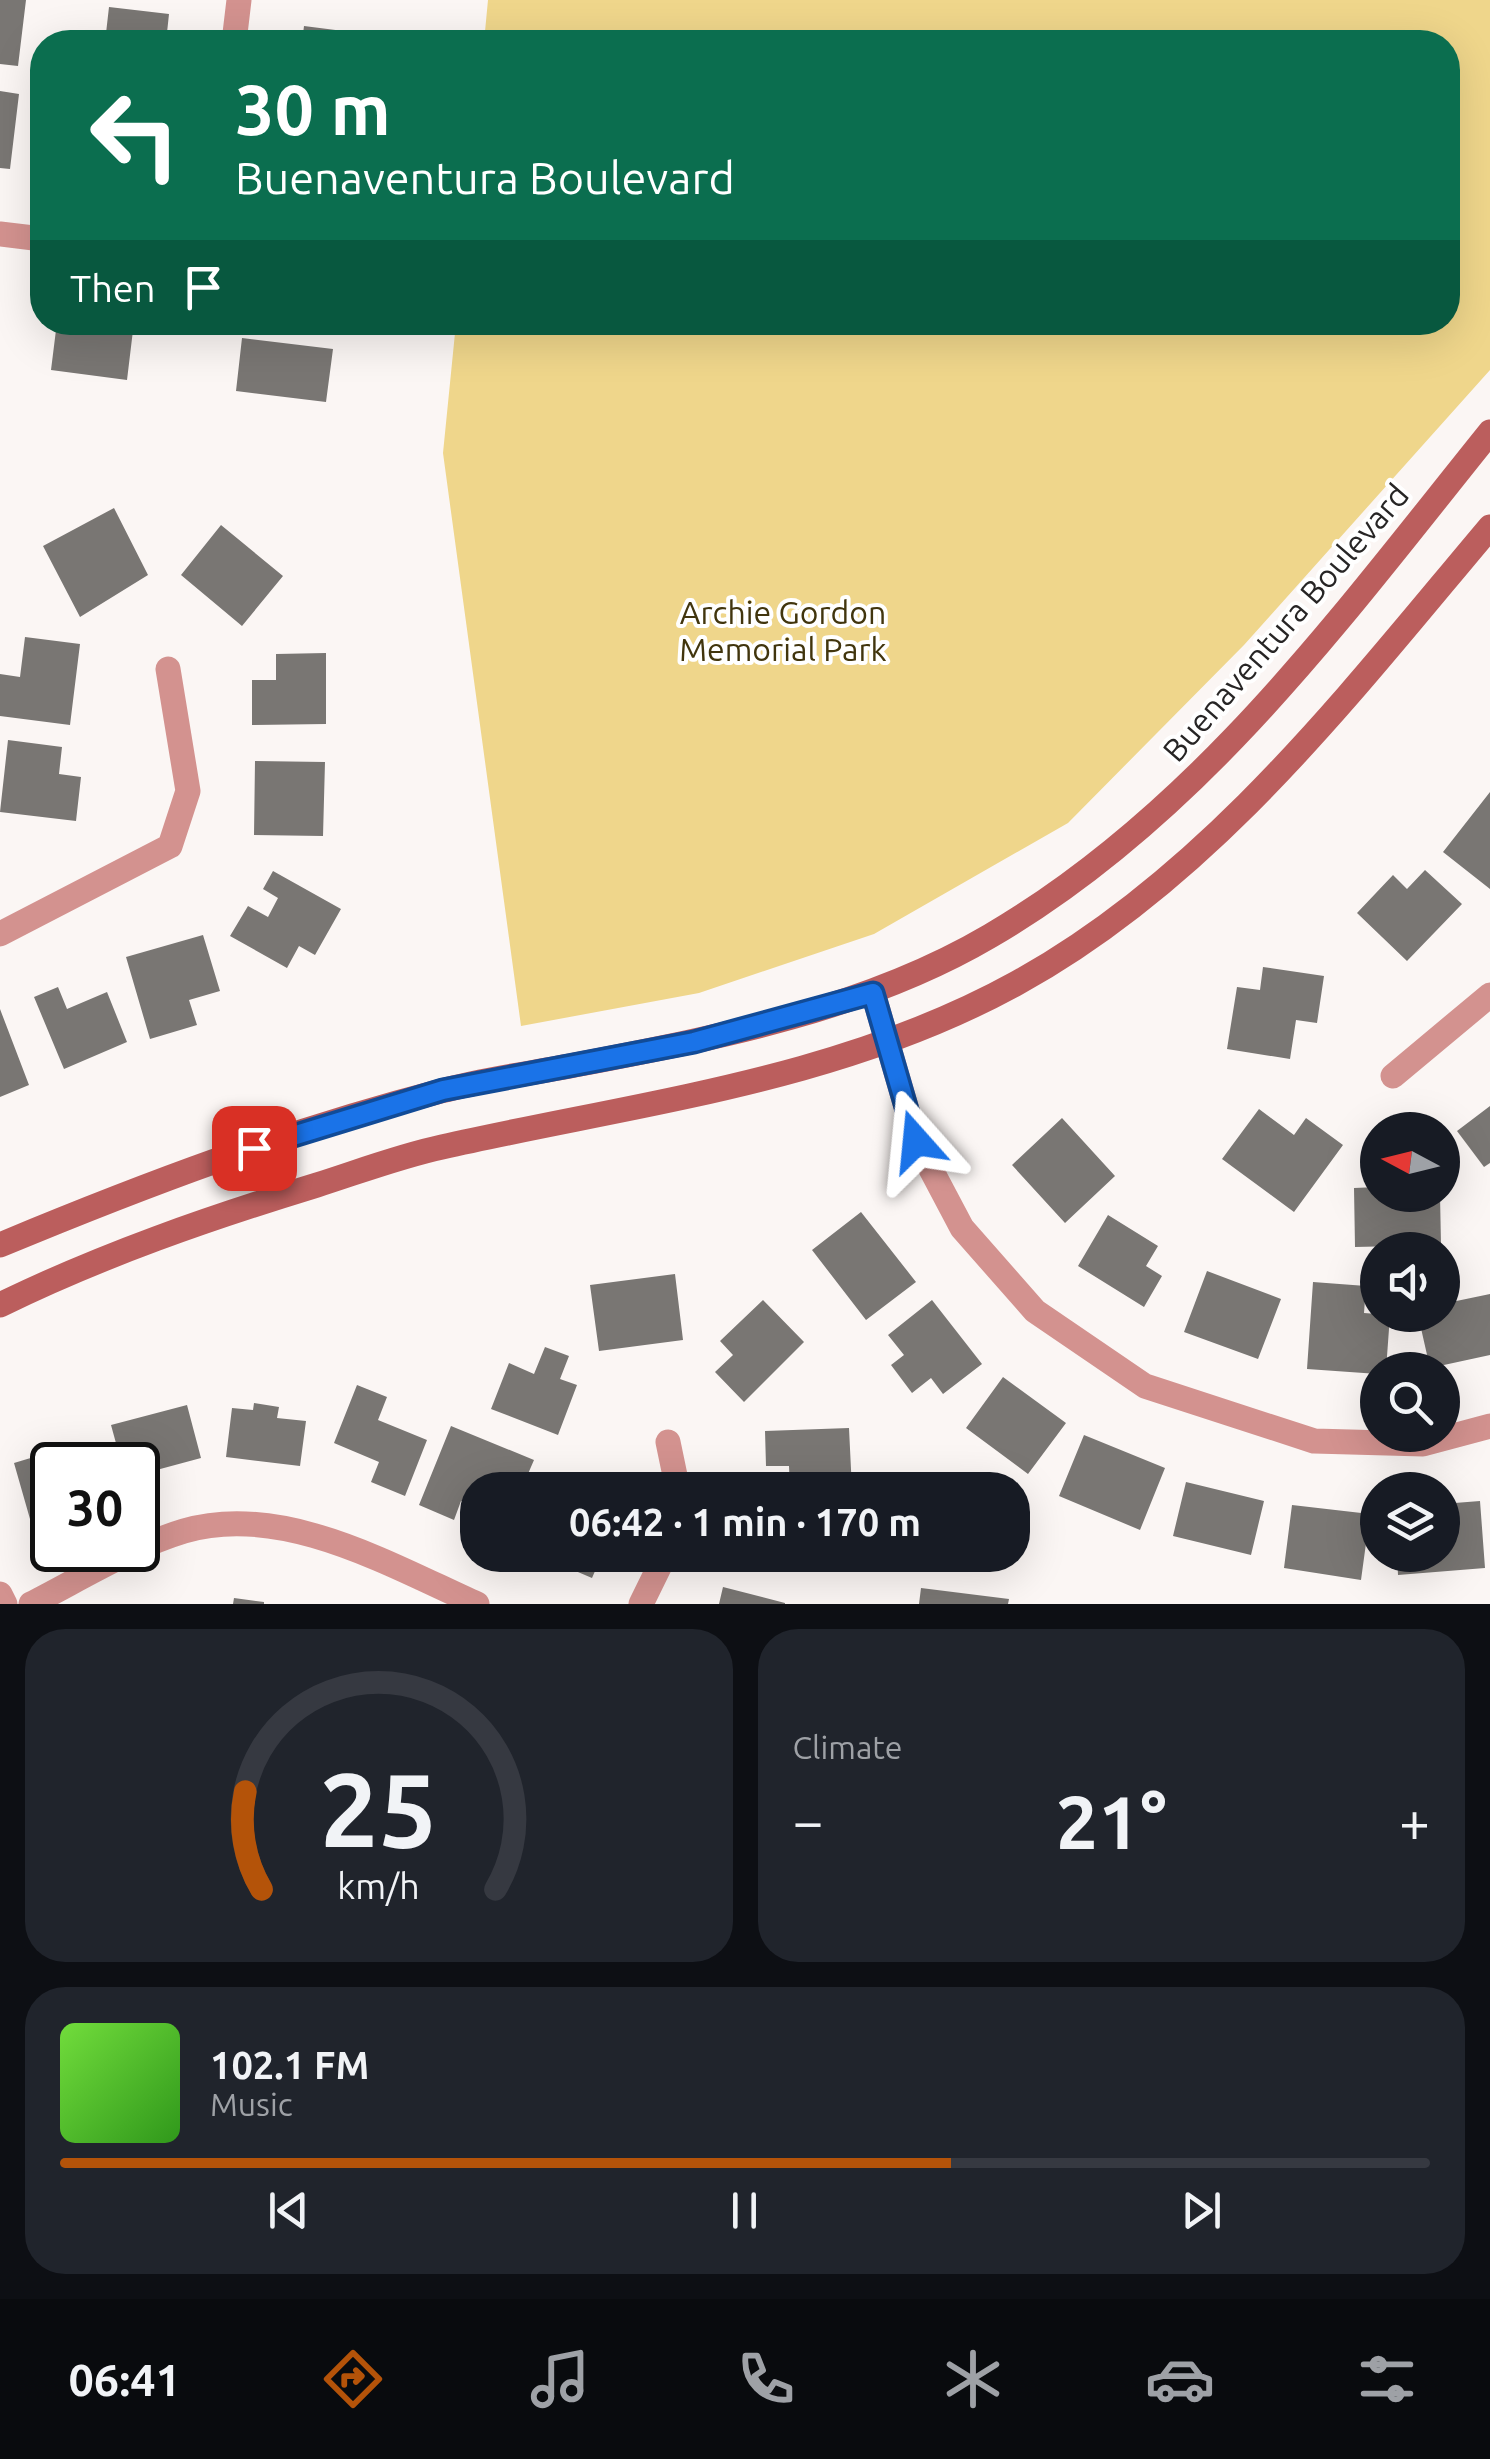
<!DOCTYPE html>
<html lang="en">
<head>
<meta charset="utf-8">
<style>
  :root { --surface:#171b24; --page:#20242c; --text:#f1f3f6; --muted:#9ea1a6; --line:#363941; --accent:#b45309 }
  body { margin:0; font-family:Ubuntu,sans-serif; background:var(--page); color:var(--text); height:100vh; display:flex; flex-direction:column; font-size:38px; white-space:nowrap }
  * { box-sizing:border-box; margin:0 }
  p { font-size:32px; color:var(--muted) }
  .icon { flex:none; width:55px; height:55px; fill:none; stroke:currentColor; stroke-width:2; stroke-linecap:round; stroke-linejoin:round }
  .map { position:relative; height:1604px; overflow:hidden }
  .panel { display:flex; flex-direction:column; gap:25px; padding:25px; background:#0d0f14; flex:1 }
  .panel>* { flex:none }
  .hud { position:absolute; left:30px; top:30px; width:1430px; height:305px; border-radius:40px; box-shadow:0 10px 40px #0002; background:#0b6e4f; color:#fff; overflow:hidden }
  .needle { width:65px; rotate:277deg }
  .controls { position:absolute; left:1360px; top:1112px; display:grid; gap:20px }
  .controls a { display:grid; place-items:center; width:100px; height:100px; border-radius:50%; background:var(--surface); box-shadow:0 10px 40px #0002; font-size:50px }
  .speed { position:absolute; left:30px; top:1442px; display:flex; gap:20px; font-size:50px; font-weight:700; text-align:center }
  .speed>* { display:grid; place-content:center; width:130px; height:130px; border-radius:50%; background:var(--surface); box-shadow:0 10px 40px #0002; line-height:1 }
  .speed .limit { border:5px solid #111; border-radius:15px; background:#fff; color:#111 }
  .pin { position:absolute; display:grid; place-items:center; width:85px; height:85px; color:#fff; margin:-42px; border-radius:20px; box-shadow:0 5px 15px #0006 }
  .me { position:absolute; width:110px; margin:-55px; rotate:342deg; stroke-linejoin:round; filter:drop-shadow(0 0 8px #0008) }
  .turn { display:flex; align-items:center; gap:35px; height:210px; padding:0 40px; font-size:45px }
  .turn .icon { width:130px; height:130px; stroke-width:2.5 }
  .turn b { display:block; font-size:70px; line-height:85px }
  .then { display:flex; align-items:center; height:95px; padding:0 40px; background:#0003; gap:20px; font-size:38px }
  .big { font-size:75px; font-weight:700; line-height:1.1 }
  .panel .tile { flex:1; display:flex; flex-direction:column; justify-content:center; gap:15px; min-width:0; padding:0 35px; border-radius:40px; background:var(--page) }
  .panel .dial { align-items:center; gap:0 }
  .dial svg { height:260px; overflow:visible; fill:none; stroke:var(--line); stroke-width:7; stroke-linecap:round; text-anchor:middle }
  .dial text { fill:var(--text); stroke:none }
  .song { display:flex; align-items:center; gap:30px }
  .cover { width:120px; height:120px; border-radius:15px; background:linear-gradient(135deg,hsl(100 70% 55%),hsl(110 70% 35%)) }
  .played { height:10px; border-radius:5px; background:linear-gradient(90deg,var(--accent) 65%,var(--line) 65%) }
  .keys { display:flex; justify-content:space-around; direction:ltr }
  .heat { display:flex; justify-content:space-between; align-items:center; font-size:55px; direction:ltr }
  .panel .tiles { flex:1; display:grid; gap:25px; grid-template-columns:1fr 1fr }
  .tile:last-child { grid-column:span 2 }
  .trip { position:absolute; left:460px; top:1472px; width:570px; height:100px; border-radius:40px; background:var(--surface); box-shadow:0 10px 40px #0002; font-weight:700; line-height:100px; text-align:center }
  .menu { display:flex; height:160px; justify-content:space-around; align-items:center; background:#090b0e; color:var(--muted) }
  .menu .icon { width:70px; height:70px }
  .menu .current { color:var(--accent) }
  .menu b { font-size:45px; color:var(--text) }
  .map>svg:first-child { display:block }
</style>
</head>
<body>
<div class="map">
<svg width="1490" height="1604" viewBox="0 0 1490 1604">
  <rect width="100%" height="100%" fill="#fbf6f4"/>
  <!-- green -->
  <path fill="#efd68b" d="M 488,0 L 1490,0 L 1490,370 L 1244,645 L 1068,823 L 874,934 L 699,993 L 521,1026 L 443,453 L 456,323 L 1448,322 L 1448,42 L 484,42 Z"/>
  <!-- building -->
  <path fill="#797673" d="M 0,0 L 26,0 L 18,66 L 0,64 Z
    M 109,7 L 169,14 L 166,42 L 105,42 Z
    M 304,26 L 359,33 L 358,42 L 302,42 Z
    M 0,91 L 19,94 L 10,169 L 0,168 Z
    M 57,322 L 134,322 L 127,380 L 51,370 Z
    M 242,338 L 333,349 L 326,402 L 236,391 Z
    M 114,508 L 148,575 L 80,617 L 43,546 Z
    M 221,525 L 283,576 L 242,626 L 181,575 Z
    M 25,637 L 80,644 L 70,725 L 0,716 L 0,674 L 20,677 Z
    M 326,653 L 326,724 L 252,725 L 252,680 L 276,680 L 276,654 Z
    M 8,740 L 62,747 L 59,774 L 81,777 L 76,821 L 0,812 Z
    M 255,761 L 325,762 L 323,836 L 254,835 Z
    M 1490,792 L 1490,889 L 1443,852 Z
    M 1425,870 L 1462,904 L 1407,961 L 1357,913 L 1393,875 L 1407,889 Z
    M 273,871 L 341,909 L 315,955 L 299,946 L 287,968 L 230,936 L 248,906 L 268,917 L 278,898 L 263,889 Z
    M 203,935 L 220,991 L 189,1000 L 197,1025 L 150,1039 L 126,957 Z
    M 1263,967 L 1324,976 L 1317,1023 L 1296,1020 L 1290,1059 L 1227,1049 L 1237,987 L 1260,990 Z
    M 58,987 L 67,1009 L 107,992 L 127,1042 L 64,1069 L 34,997 Z
    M 0,1009 L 29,1085 L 0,1097 Z
    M 1490,1106 L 1490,1163 L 1484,1167 L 1457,1131 Z
    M 1259,1109 L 1294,1135 L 1306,1118 L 1343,1145 L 1294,1212 L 1222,1159 Z
    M 1062,1118 L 1115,1176 L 1065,1223 L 1012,1165 Z
    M 1378,1187 L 1378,1195 L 1440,1195 L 1441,1245 L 1355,1247 L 1354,1188 Z
    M 861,1212 L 916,1282 L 866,1320 L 812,1250 Z
    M 1108,1215 L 1158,1246 L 1146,1266 L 1162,1276 L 1144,1307 L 1078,1266 Z
    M 1207,1271 L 1281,1299 L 1258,1359 L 1184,1332 Z
    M 675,1274 L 683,1340 L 599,1351 L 590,1285 Z
    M 1313,1282 L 1366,1286 L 1364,1313 L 1390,1315 L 1386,1370 L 1378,1374 L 1307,1369 Z
    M 1490,1294 L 1490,1355 L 1430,1368 L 1418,1315 L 1442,1315 L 1442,1304 Z
    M 763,1300 L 804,1342 L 744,1402 L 715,1372 L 733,1355 L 720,1341 Z
    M 932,1300 L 982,1364 L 943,1394 L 931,1378 L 912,1393 L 891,1365 L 904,1355 L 888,1335 Z
    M 545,1347 L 569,1356 L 560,1379 L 577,1385 L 558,1435 L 491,1409 L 509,1363 L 534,1374 Z
    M 1003,1377 L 1066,1423 L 1028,1474 L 966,1428 Z
    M 357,1385 L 387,1397 L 378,1420 L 427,1440 L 405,1496 L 371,1482 L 379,1462 L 334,1443 Z
    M 254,1403 L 279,1407 L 277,1418 L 306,1421 L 300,1466 L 226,1457 L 232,1408 L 253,1410 Z
    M 187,1405 L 201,1458 L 138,1475 L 138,1465 L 122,1465 L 111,1425 Z
    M 451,1426 L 534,1460 L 521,1490 L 478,1490 L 478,1508 L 461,1501 L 454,1520 L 419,1505 Z
    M 849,1428 L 852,1490 L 790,1490 L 789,1466 L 766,1466 L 765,1431 Z
    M 1084,1435 L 1165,1468 L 1140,1530 L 1059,1496 Z
    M 67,1447 L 71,1460 L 93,1454 L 96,1465 L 52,1465 L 52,1512 L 30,1519 L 14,1463 Z
    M 1186,1482 L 1264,1501 L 1251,1555 L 1173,1536 Z
    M 1480,1501 L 1485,1568 L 1398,1575 L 1397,1555 L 1442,1555 L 1442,1504 Z
    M 1292,1505 L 1370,1514 L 1361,1580 L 1284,1568 Z
    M 538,1555 L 602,1555 L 592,1578 Z
    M 723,1587 L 785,1603 L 785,1604 L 719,1604 Z
    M 921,1588 L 1009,1599 L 1008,1604 L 919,1604 Z
    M 234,1598 L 264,1602 L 264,1604 L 233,1604 Z"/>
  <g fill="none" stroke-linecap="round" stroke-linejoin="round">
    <!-- street -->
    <path stroke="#d3928f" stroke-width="25" d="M 234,42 L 239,0
      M 0,234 L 42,239
      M 0,934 L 170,846 L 188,791 L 168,669
      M 873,993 L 916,1141 L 962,1228 L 1035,1311 L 1145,1386 L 1314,1441 L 1423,1444 L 1490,1426
      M 1393,1076 L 1490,995
      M 668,1442 L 678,1490
      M 0,1594 L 5,1604
      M 31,1604 C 80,1579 131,1547 184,1531 C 282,1502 390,1565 477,1604
      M 641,1604 L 665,1555"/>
    <!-- secondary -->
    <path stroke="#bb5e5d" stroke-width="25" d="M 0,1245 C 144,1185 290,1130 441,1091 C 486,1079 534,1073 580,1064 C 720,1037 866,1009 990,936 C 1199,814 1341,617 1490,432
      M 0,1305 C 102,1255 209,1218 317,1185 C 358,1172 400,1156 442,1147 C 636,1103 840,1081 1017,983 C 1211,876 1350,693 1490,527"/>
  </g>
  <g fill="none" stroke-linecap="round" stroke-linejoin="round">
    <!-- route casing -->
    <g stroke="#114b97" stroke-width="25">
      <path id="route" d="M 254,1148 L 443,1090 L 694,1042 L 873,993 L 916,1141"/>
    </g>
    <!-- route -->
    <use href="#route" stroke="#1a73e8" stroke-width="18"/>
  </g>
  <g text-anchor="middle" stroke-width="8" stroke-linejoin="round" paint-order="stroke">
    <!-- park labels -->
    <g font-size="32" fill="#41350d" stroke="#fff">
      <text x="783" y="624">Archie Gordon<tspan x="783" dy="37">Memorial Park</tspan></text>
    </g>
    <!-- street labels -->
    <g font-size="32" fill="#272525" stroke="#fff">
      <text transform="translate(1286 623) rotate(-49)" y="11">Buenaventura Boulevard</text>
    </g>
  </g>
</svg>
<div class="controls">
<a><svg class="needle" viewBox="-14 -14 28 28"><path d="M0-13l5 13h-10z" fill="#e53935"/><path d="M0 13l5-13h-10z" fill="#9ea1a6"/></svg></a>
<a><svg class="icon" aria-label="sound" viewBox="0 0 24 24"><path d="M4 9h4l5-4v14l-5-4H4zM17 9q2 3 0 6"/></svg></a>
<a><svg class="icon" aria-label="search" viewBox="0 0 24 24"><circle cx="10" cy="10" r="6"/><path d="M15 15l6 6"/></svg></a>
<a><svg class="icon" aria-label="layers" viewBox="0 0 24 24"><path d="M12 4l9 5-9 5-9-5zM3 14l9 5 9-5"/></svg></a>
</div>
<div class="speed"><div class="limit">30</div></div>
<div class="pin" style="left:254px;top:1148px;background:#d93025"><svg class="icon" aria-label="arrive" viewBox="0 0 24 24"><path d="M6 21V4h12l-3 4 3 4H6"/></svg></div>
<svg class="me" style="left:916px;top:1141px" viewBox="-20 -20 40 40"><path d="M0-17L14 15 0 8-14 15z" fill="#1a73e8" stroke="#fff" stroke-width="4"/></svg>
<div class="trip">06:42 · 1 min · 170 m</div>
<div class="hud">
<div class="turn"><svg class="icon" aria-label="left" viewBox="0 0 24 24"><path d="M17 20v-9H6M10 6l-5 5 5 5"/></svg><div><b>30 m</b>Buenaventura Boulevard</div></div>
<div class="then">Then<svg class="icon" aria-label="arrive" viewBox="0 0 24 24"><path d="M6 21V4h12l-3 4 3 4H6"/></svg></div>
</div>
</div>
<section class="panel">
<div class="tiles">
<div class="tile dial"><svg viewBox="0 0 100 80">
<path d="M14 69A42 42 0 1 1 86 69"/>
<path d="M14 69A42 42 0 0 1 9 39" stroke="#b45309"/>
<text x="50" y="56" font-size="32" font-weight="700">25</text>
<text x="50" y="72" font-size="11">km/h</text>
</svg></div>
<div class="tile"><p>Climate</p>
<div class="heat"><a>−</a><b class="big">21°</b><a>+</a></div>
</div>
<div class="tile">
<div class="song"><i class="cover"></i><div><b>102.1 FM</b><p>Music</p></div></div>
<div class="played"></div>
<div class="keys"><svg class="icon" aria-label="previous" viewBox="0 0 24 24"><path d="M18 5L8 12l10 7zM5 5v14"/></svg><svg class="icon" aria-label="pause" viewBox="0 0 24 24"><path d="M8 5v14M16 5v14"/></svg><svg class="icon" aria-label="next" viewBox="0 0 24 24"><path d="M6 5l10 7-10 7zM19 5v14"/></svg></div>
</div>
</div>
</section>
<nav class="menu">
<b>06:41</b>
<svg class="icon current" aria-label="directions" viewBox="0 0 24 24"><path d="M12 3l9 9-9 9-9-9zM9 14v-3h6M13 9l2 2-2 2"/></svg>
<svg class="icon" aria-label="music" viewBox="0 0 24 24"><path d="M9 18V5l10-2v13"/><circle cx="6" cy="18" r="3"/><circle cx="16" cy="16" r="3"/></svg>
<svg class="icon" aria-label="phone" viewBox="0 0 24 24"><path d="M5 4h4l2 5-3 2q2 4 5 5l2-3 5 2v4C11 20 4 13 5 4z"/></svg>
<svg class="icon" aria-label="climate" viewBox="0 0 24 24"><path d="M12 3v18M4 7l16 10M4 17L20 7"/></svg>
<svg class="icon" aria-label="car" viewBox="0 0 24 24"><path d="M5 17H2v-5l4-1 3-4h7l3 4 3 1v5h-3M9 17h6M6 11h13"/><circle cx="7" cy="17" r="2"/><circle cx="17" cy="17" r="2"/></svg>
<svg class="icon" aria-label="filters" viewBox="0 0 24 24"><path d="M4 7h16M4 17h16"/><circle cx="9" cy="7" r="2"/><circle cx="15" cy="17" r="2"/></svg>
</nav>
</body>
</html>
